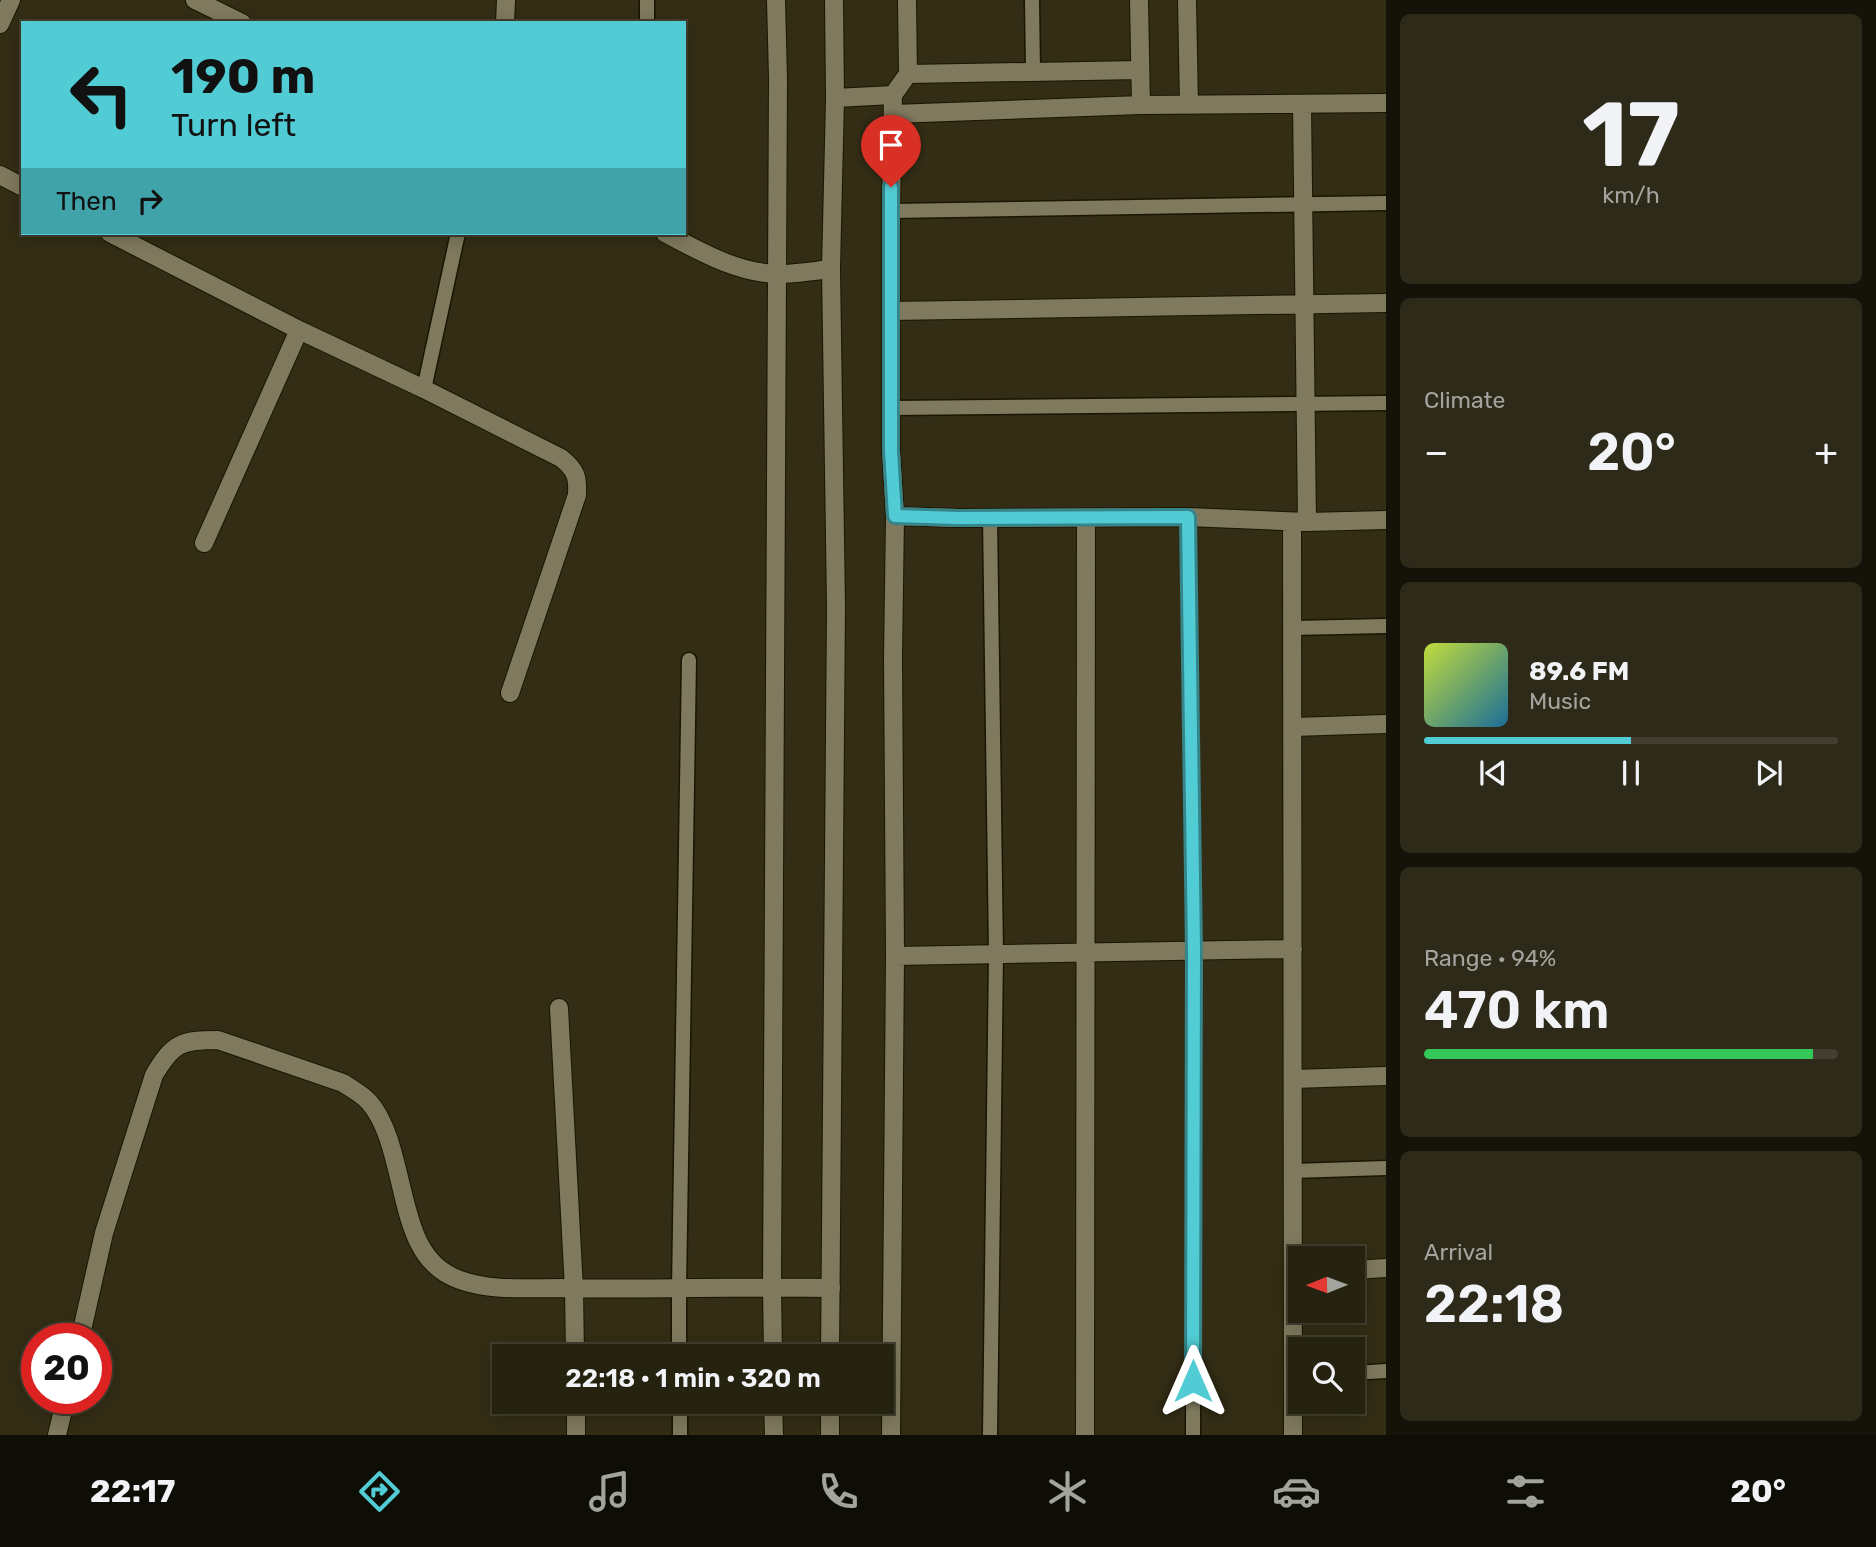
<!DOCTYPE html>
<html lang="en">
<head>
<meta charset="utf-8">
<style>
  :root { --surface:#262210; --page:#2e2a19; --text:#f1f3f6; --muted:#a4a49f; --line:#423f30; --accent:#51ccd4 }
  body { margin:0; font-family:Rubik,sans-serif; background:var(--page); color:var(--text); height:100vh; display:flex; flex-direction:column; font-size:26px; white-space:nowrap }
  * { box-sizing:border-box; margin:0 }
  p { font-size:23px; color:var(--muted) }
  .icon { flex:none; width:38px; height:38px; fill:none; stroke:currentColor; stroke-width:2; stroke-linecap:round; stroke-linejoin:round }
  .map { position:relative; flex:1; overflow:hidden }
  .sheet { display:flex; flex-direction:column; gap:14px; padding:14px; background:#151309; width:490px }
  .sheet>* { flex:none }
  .hud { position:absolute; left:21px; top:21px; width:665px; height:214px; border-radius:0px; box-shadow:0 4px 18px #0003,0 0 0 2px var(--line); background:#51ccd4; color:#111; overflow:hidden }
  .needle { width:46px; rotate:269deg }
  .fabs { position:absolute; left:1288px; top:1246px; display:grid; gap:14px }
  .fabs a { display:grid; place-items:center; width:77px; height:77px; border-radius:0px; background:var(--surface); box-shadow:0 4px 18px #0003,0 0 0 2px var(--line); font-size:35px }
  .speed { position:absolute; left:21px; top:1323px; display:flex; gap:14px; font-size:35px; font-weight:700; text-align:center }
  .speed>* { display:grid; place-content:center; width:91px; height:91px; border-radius:50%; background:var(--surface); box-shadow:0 4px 18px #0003,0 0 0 2px var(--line); line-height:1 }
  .speed .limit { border:10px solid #d22; background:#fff; color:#111 }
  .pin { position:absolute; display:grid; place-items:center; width:60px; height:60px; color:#fff; margin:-72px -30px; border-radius:50% 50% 50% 0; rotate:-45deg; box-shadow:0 0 7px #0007 }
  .pin .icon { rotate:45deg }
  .me { position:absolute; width:77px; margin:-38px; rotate:0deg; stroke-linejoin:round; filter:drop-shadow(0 0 5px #0008) }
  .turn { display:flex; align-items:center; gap:24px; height:147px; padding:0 35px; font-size:32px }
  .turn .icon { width:91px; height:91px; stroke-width:2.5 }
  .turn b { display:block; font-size:49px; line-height:60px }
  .then { display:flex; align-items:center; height:66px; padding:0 35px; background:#0003; gap:14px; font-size:26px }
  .big { font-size:52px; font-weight:600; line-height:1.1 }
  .sheet .widget { flex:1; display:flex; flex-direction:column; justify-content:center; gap:10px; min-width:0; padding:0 24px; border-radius:10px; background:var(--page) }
  .sheet .dial { align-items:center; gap:0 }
  .dial b { font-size:91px; line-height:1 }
  .song { display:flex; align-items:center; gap:21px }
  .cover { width:84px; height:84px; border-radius:10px; background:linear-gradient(135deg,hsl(70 70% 55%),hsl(200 70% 35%)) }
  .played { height:7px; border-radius:4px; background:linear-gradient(90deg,var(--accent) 50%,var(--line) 50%) }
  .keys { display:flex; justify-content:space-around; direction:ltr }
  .heat { display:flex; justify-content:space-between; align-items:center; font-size:38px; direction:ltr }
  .charge { height:10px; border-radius:5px; background:linear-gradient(90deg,#34c759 94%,var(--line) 0) }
  .trip { position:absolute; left:492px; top:1344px; width:402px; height:70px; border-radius:0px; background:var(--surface); box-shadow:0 4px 18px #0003,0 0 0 2px var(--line); font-weight:600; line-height:70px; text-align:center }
  .menu { display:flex; height:112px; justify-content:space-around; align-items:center; background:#0f0e06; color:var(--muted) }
  .menu .icon { width:49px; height:49px }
  .menu .active { color:var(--accent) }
  .menu b { font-size:32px; color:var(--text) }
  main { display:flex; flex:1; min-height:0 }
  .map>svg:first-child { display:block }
</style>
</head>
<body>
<main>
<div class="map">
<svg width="1386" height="1435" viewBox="0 0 1386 1435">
  <rect width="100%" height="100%" fill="#332d15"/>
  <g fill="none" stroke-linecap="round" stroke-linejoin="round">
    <!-- service casing -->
    <g stroke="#1b1501" stroke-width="17">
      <path id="service" d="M 1032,0 L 1033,71
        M 647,23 L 647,0
        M 891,211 L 1386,203
        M 424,389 L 458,233
        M 892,408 L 1386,403
        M 1188,517 L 1194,951 L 1193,1435
        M 1293,628 L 1386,626
        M 1293,1171 L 1386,1168
        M 679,1356 L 679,1288 L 689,660
        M 1353,1373 L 1386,1371
        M 680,1402 L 680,1435
        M 990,1435 L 996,954 L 990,517"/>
    </g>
    <!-- minor casing -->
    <g stroke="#1b1501" stroke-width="20">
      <path id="minor" d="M 195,0 L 242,23
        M 907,0 L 908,74 L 893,95 L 891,211 L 891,451 L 895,516 L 958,518 L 1188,517 L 1307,522 L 1386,520
        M 1139,0 L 1141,105
        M 1187,0 L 1189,105
        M 505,23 L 506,0
        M 0,24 L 11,0
        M 908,74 L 1140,70
        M 835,98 L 893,95
        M 1302,104 L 1307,522
        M 893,114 L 1141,105 L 1386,103
        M 0,175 L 23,187
        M 110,233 L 299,330 L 424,389 L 561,458 C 576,470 578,477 577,495 L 510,693
        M 665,233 C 699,251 737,273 777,274 C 794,274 813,271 831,269
        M 891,311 L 1386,303
        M 1292,522 L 1293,1435
        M 204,543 L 299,330
        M 1293,727 L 1386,724
        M 895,956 L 1293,949
        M 559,1008 L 574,1289 L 575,1356
        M 1293,1079 L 1386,1076
        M 1353,1270 L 1386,1268
        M 80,1339 L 104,1233 L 154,1075 C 173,1043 181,1040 218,1040 L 343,1083 C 352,1089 362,1094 369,1102 C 397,1133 399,1202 418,1241 C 427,1260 440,1273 460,1280 C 490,1291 527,1288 560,1288 C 650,1290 740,1286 831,1288
        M 773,1356 L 772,1287 L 778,78 L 776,0
        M 576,1402 L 576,1435
        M 773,1402 L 774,1435
        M 57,1435 L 66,1398
        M 891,1435 L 895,956 L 893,657 L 895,516
        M 1085,1435 L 1086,518"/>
    </g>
    <!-- tertiary casing -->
    <g stroke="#1b1501" stroke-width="20">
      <path id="tertiary" d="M 830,1356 L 836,606 L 831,269 L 835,98 L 834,0
        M 830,1435 L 830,1402"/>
    </g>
    <!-- service -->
    <use href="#service" stroke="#7f795e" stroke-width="14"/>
    <!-- minor -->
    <use href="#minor" stroke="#7f795e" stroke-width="18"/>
    <!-- tertiary -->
    <use href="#tertiary" stroke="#7f795e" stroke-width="18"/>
  </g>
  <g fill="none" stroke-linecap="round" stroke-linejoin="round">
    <!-- route casing -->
    <g stroke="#35858a" stroke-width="18">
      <path id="route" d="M 891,187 L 891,451 L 895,516 L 958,518 L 1188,517 L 1194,951 L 1193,1381"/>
    </g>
    <!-- route -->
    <use href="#route" stroke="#51ccd4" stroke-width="12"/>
  </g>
</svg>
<div class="fabs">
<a><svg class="needle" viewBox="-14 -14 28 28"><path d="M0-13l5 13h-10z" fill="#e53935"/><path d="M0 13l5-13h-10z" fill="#a4a49f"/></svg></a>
<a><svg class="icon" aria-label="search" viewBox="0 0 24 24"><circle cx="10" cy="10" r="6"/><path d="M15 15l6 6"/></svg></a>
</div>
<div class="speed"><div class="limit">20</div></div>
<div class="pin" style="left:891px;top:187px;background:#d93025"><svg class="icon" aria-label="arrive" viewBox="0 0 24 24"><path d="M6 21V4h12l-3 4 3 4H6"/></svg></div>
<svg class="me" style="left:1193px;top:1381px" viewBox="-20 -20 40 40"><path d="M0-17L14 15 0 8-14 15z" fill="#51ccd4" stroke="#fff" stroke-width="4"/></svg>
<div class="trip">22:18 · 1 min · 320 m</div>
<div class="hud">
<div class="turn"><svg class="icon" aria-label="left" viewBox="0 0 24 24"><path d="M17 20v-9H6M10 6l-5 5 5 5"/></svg><div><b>190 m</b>Turn left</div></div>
<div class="then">Then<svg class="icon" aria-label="right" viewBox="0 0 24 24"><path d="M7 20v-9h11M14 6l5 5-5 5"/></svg></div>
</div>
</div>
<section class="sheet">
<div class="widget dial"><b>17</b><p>km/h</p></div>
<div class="widget"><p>Climate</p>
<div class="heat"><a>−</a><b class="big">20°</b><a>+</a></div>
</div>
<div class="widget">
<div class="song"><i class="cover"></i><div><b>89.6 FM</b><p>Music</p></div></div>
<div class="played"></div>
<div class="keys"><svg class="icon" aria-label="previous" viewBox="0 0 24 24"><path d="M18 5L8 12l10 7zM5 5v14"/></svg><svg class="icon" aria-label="pause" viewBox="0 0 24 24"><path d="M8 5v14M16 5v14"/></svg><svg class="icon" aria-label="next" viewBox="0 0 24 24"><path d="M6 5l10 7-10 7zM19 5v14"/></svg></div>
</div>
<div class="widget"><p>Range · 94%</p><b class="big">470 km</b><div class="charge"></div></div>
<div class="widget"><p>Arrival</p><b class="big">22:18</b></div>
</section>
</main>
<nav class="menu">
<b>22:17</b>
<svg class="icon active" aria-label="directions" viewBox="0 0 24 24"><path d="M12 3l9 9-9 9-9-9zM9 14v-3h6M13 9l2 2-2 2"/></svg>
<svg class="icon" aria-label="music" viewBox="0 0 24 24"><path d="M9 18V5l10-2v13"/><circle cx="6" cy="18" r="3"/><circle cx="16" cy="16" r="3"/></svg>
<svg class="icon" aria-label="phone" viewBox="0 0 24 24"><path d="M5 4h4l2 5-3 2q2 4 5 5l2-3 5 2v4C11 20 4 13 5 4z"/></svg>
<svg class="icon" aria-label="climate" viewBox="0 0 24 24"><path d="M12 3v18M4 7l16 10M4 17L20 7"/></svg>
<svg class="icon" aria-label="car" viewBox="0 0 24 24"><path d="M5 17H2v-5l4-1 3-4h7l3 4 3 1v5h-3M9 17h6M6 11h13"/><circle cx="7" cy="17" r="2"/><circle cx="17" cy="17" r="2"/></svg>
<svg class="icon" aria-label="filters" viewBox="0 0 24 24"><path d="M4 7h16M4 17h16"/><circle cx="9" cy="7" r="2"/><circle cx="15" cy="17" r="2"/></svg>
<b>20°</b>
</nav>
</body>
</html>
